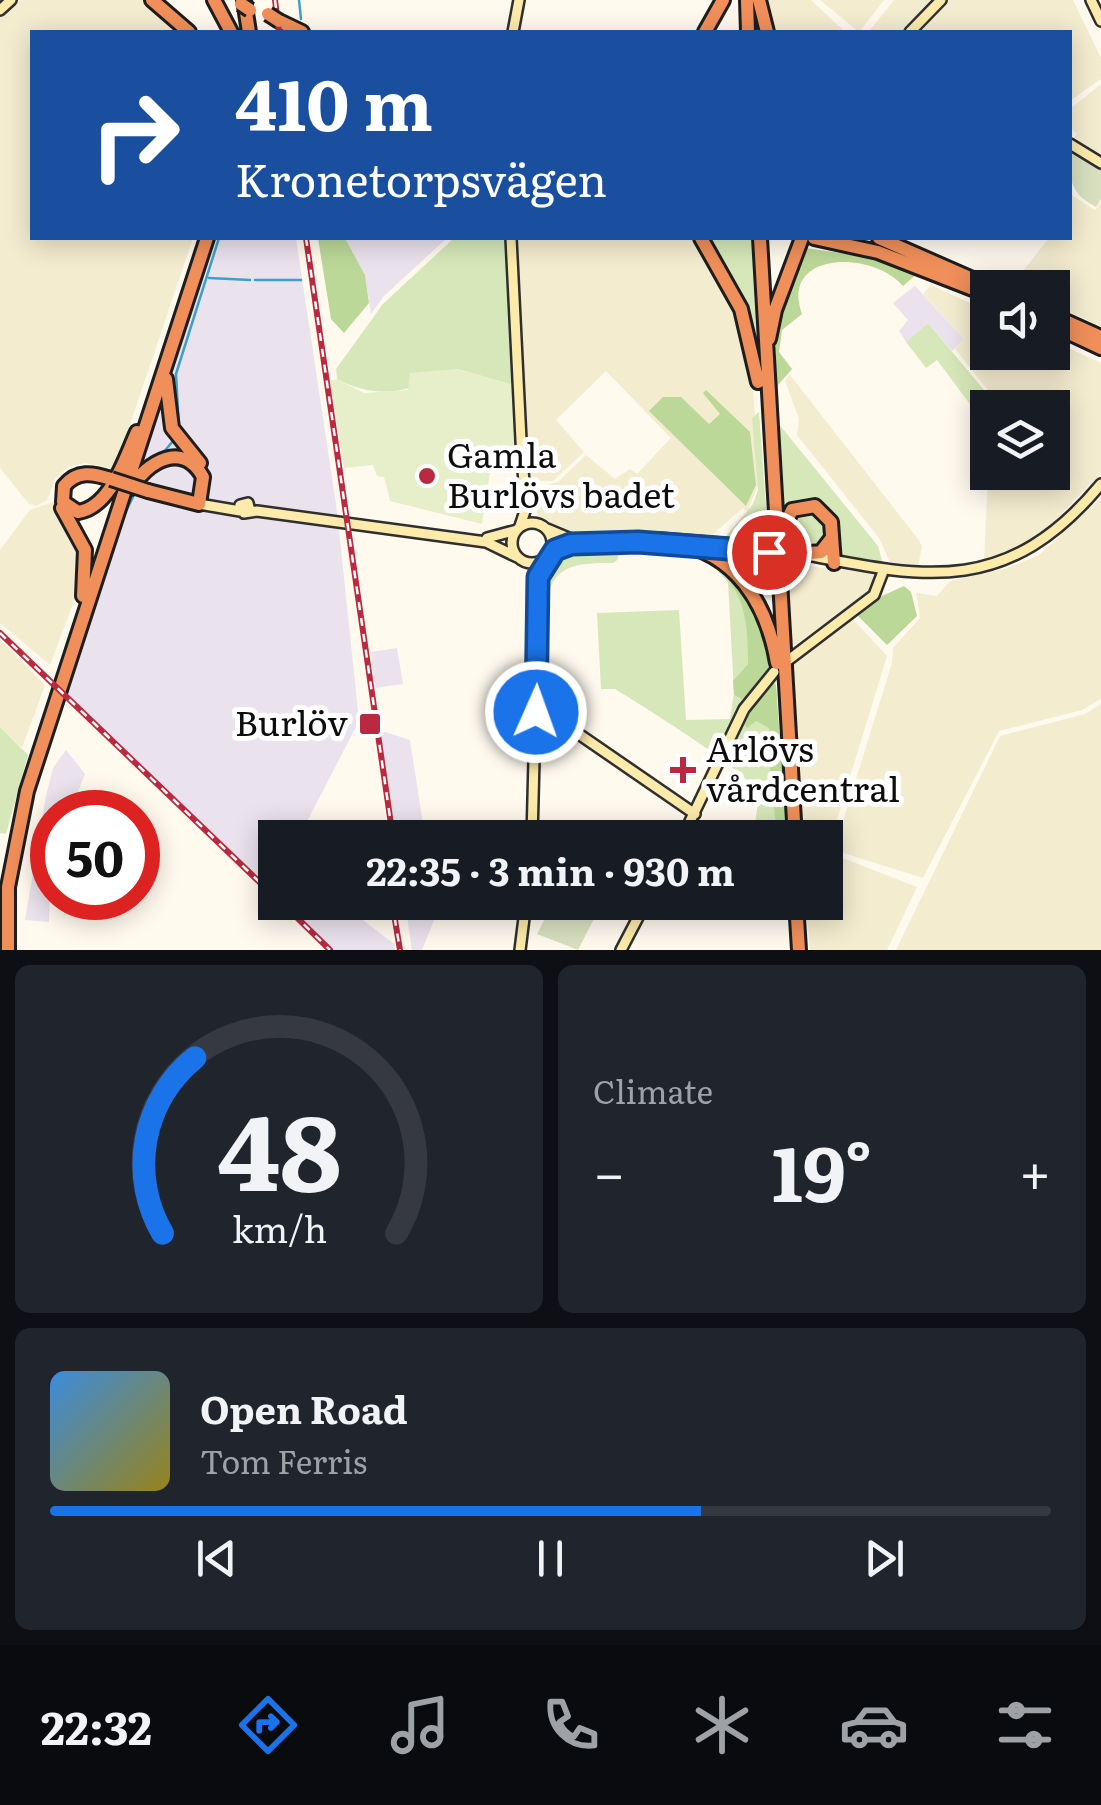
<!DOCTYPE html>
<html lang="en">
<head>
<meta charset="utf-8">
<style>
  :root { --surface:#171b24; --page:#20242c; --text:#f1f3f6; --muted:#9ea1a6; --line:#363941; --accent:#1a73e8 }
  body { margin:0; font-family:Literata,serif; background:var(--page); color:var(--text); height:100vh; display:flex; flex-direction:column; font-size:38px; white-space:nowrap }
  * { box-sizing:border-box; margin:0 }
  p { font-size:32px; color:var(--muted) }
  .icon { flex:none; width:55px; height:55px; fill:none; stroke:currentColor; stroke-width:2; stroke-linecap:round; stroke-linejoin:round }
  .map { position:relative; height:950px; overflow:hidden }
  .sheet { display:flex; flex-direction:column; gap:15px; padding:15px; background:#0d0f14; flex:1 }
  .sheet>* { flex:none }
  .top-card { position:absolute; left:30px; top:30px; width:1042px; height:210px; border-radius:0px; box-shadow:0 5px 25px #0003; background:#1a4fa0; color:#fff; overflow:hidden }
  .controls { position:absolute; left:970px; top:270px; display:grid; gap:20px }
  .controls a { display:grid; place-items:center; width:100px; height:100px; border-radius:0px; background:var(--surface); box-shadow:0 5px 25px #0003; font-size:50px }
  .speed { position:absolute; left:30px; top:790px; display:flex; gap:20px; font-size:50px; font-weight:700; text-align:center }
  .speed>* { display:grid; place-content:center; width:130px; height:130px; border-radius:50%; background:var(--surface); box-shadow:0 5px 25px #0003; line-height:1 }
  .speed .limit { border:15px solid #d22; background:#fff; color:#111 }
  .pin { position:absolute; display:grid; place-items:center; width:85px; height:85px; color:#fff; margin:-42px; border:5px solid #fff; border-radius:50%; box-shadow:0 2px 10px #0007 }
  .me { position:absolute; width:110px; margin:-55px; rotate:2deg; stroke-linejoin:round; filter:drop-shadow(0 0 8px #0008) }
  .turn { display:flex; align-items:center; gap:35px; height:210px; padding:0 40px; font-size:45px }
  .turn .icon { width:130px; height:130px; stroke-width:2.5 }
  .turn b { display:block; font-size:70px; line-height:85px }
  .big { font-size:75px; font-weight:700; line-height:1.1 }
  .sheet .tile { flex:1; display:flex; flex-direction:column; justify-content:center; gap:15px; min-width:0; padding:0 35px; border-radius:15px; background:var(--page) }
  .sheet .dial { align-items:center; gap:0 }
  .dial svg { height:260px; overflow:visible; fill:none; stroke:var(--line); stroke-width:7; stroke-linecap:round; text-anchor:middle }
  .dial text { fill:var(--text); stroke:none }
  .song { display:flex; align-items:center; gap:30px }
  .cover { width:120px; height:120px; border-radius:15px; background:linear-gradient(135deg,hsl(210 70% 55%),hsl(50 70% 35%)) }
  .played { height:10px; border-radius:5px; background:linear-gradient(90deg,var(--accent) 65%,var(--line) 65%) }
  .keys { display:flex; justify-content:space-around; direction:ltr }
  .heat { display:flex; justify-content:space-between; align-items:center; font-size:55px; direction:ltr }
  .sheet .tiles { flex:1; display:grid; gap:15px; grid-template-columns:1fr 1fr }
  .tile:last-child { grid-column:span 2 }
  .trip { position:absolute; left:258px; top:820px; width:585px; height:100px; border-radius:0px; background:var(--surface); box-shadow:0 5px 25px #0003; font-weight:700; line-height:100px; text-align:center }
  .dock { display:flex; height:160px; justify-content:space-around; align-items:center; background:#090b0e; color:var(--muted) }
  .dock .icon { width:70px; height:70px }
  .dock .active { color:var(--accent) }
  .dock b { font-size:45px; color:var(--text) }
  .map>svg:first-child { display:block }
</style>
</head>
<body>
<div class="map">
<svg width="1101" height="950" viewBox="0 0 1101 950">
  <rect width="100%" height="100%" fill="#fff9ee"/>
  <!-- industrial -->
  <path fill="#eae2ec" d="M 214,238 L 296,238 L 337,511 L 359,721 L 299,837 L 275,838 L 275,893 L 66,693 L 143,444 L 170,383 Z
    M 345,238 L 447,238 L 384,296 L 371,314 L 365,275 Z
    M 915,286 L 964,339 L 952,351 L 928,323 L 906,342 L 899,331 L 908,320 L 893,303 Z
    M 397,648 L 403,684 L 375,688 L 371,652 Z
    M 379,730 L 410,740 L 425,837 L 395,837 Z
    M 66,750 L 85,774 L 70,812 L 52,812 L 49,922 L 25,920 L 46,796 L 53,768 Z
    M 285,903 L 341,903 L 394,944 L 395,950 L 333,950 Z
    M 405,903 L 441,903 L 422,950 L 412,950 Z"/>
  <!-- farmland -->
  <path fill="#f4eccf" d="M 18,0 L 142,0 L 184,32 L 32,32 L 32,238 L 193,238 L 115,469 L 85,463 L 68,467 L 55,479 L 47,500 L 37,506 L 29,504 L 0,468 L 0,16 Z
    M 768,0 L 811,0 L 845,32 L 774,32 Z
    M 820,0 L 884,0 L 859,32 Z
    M 894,0 L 935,0 L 903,32 L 873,32 L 870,30 Z
    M 947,0 L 1073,0 L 1101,58 L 1101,79 L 1070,101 L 1070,32 L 915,32 Z
    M 1101,84 L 1101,161 L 1070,143 L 1077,134 L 1070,128 L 1070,109 Z
    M 1070,194 L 1095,210 L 1101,201 L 1101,326 L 1053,305 L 1052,288 L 1012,285 L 1049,238 L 1070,238 Z
    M 517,238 L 694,238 L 736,313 L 752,371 L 759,483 L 747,512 L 743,508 L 712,535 L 568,537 L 539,518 L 529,490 L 558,482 L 586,455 L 615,479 L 630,469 L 637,474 L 671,438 L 606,371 L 556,420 L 584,452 L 553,481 L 530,481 Z
    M 931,285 L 987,311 L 988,352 L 1052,352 L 1053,341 L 1101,363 L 1101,473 L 1039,537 L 1010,554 L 984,561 L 988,473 L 1052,472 L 1052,408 L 992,407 L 992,395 L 955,349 L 964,339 L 923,294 Z
    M 790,375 L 918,539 L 922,546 L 918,566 L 890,562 L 879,538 L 797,435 L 799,419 L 785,381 Z
    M 1101,498 L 1101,699 L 1082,710 L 999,731 L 923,878 L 834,850 L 892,663 L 893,648 L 920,618 L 916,593 L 937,596 L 950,581 L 1008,568 L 1039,555 Z
    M 53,502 L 81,552 L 74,601 L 50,665 L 0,623 L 0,550 L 30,510 Z
    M 789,564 L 872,573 L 877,580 L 873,590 L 790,648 L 785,567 Z
    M 850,616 L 887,656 L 827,852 L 917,887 L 887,950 L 810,950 L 806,903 L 825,902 L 825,838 L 802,837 L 789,664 Z
    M 0,639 L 45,685 L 22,748 L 0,727 Z
    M 1101,704 L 1101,950 L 896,950 L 1000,736 L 1085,714 Z"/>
  <!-- green -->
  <path fill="#d6e8b9" d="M 454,238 L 505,238 L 513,385 L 458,369 C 412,389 384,403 337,379 L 336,369 L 383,304 Z
    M 705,238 L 753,238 L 759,372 L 747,319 Z
    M 928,323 L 989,396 L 987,427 L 937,360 L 926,368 L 906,342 Z
    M 759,412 L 769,545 L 723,540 L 753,504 L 758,490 L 752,418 Z
    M 774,418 L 878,546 L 883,564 L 833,559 L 834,533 L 818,505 L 781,522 Z
    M 808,506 L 832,532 L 817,551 L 781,548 L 783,525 Z
    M 573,545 L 613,543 L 619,548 L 618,559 L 614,563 C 570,562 545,567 547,618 L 539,618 C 541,584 538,559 573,545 Z
    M 714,559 L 745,591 L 775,676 L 787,837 L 753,837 L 759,796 C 750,771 645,708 615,689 L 601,689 L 597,613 L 679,610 L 686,720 L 730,719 L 734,692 L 728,582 L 711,564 Z
    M 0,727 L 28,755 L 6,834 L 0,833 Z"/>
  <!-- forest -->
  <path fill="#bcd898" d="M 318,238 L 345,238 L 365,275 L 369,303 L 344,333 L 331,319 Z
    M 805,248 L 876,258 L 918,273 L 903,286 C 871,249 779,252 802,314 L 782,330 L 779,352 L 792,369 L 778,385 L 779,416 L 775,415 C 771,356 773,301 805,248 Z
    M 706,390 L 750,432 L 756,485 L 746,506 L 649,411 L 663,397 L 681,397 L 709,424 L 720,414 L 703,393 Z
    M 716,558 L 757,606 L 775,668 L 742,699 L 734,695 L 733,681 L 748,664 C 748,625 746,588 712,565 Z
    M 904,586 L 911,592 L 917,616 L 887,645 L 856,614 L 871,601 Z
    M 770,682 L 776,685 L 787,837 L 777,837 L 770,768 L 774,748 L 769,728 L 756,721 L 747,728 L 741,720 Z"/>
  <!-- cemetery -->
  <path fill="#d9e0c0" d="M 1070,146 L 1101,165 L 1101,199 L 1096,207 C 1067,192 1070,177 1070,146 Z
    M 553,903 L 602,903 L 578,950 L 537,934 Z"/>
  <!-- pitch -->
  <path fill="#e6efca" d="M 458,369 L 513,385 L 515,449 L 491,466 L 482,524 L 390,501 L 384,477 L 377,476 L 373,465 L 344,468 L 330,381 L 337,379 L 364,393 L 408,390 L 410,373 Z"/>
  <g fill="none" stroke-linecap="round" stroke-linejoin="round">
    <!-- stream -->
    <path stroke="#3da0c9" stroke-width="2.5" d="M 299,0 L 301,19
      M 209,278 L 250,280
      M 255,280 L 301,280
      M 179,429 L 176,374 L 219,238
      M 162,454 L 173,441
      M 124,515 L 136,491
      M 30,805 L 41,769"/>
    <!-- secondary casing -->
    <g stroke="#2f2f2f" stroke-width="14">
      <path id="secondary" d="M 1091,0 L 1101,21
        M 0,10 L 11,0
        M 513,32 L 519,0
        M 910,32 L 941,0
        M 1070,144 L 1101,163
        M 511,238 L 522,460
        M 199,504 L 240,511
        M 250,511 L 248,503 L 240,505 L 244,513 L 257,511 L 486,542 L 517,557
        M512 543a20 20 0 1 1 40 0a20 20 0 1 1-40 0Z
        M 520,526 L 526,508 L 522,457
        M 547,529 L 571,539 L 657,538 L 756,546
        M 487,538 L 517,530
        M 781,550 C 916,576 1002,603 1101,484
        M 549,554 L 574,544
        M 787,661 L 874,595 L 884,569
        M 535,712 L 531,716 L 535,720 L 539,716 L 535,712 L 537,581 L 547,558
        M 539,716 L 554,717 L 695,814
        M 532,838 L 535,720
        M 682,838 L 744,709 L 774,672
        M 520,950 L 526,902
        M 621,950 L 646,902"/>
    </g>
    <!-- highway casing -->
    <g stroke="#1e1e1e" stroke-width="18">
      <path id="highway" d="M 152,0 L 189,32
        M 214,0 L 231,32
        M 244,0 L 249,32
        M 747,0 L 748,32
        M 759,0 L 767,32
        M 279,21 L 302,32
        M 705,32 L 723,0
        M 701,238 L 741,309 L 758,382
        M 760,238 L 795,838
        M 814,238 L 878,252 L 978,291
        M 879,238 L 993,288
        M 1052,315 L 1101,337
        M 1052,325 L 1101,348
        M 769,339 L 775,310 L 802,238
        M 166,379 L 172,428 L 200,463
        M 111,479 C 93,473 77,470 64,486 L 63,502 L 78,512 C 111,507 125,458 137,432
        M 131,488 C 147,462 183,440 203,477 L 199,504 L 148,491
        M 62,508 L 85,550 L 83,596
        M 779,538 L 792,510 L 815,506 L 831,522 L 834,563
        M 673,543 C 736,552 767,604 777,663
        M 800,554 L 821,552 L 831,539
        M 754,586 L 743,551 L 766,548
        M 796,902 L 799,950
        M 8,950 L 8,887 L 27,791 L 207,238"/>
    </g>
    <!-- secondary -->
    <use href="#secondary" stroke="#fdebab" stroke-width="9"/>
    <!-- highway -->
    <use href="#highway" stroke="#f08f5a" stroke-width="12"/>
    <!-- rail casing -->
    <g stroke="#b9293f" stroke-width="6">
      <path id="rail" d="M 275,0 L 279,32
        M 306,238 L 393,838
        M 0,633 L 275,897
        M 281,902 L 330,950
        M 392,902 L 400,950"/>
    </g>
    <!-- rail -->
    <use href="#rail" stroke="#fff" stroke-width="2.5" stroke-dasharray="8" stroke-linecap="butt"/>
    <!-- highway-bridge casing -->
    <g stroke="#1e1e1e" stroke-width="18" stroke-linecap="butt">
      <path id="highway-bridge" d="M 241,4 L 250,10
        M 268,14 L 279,21
        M 111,479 L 148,491"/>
    </g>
    <!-- highway-bridge -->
    <use href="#highway-bridge" stroke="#f08f5a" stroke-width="12"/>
  </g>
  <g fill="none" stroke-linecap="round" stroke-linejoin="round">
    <!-- route casing -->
    <g stroke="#114b97" stroke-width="25">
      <path id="route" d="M 536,712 L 538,577 L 555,550 L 571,544 L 638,542 L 769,552"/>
    </g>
    <!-- route -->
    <use href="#route" stroke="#1a73e8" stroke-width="18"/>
  </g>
  <!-- markers -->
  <g fill="#b9293f" stroke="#fff" stroke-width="4">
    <circle cx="427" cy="476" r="10"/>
    <rect x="358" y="712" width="24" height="24" rx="5"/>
    <path d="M678 755h10v10h10v10h-10v10h-10v-10h-10v-10h10z"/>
  </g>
  <g text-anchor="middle" stroke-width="10" stroke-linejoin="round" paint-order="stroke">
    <!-- poi labels -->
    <g font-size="35" fill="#0d0d0d" stroke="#fff" text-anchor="start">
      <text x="447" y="468">Gamla<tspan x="447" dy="40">Burlövs badet</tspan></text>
      <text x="348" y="736" text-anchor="end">Burlöv</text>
      <text x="706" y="762">Arlövs<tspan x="706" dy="40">vårdcentral</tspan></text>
    </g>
  </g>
</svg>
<div class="controls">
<a><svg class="icon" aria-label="sound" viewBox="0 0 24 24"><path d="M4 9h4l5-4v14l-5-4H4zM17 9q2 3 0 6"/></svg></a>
<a><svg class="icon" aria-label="layers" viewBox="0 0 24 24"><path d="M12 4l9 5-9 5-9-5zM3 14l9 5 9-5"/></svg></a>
</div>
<div class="speed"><div class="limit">50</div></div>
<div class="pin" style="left:769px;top:552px;background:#d93025"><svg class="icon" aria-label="arrive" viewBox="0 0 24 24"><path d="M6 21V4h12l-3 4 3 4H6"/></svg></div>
<svg class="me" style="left:536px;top:712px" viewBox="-20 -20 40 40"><circle r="17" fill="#1a73e8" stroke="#fff" stroke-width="3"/><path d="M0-11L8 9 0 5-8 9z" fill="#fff"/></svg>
<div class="trip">22:35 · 3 min · 930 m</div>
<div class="top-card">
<div class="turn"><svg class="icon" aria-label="right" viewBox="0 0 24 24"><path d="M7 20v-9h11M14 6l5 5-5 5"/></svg><div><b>410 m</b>Kronetorpsvägen</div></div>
</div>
</div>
<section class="sheet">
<div class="tiles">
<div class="tile dial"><svg viewBox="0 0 100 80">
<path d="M14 69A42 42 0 1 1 86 69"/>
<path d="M14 69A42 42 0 0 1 24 15" stroke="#1a73e8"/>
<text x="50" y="56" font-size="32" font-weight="700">48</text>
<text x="50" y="72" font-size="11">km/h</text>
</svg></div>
<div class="tile"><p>Climate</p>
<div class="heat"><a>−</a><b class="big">19°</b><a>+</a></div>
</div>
<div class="tile">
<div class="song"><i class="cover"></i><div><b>Open Road</b><p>Tom Ferris</p></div></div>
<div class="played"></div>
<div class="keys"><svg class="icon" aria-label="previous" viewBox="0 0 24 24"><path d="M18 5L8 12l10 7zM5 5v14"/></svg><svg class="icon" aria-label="pause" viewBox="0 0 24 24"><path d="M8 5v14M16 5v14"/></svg><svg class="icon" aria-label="next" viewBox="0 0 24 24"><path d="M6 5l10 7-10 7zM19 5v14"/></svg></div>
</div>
</div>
</section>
<nav class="dock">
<b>22:32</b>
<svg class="icon active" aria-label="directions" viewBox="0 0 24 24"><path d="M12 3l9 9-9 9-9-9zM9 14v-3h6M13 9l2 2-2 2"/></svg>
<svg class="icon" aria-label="music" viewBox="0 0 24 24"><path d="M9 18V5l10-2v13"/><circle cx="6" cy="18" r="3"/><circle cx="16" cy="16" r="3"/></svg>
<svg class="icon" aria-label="phone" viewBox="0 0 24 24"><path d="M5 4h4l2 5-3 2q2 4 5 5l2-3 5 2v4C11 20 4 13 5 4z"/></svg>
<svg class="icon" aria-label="climate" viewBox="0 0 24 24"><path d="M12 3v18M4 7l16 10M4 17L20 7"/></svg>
<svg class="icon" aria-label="car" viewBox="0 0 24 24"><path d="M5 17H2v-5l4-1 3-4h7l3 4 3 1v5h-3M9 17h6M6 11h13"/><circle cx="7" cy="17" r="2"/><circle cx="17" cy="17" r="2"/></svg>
<svg class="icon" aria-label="filters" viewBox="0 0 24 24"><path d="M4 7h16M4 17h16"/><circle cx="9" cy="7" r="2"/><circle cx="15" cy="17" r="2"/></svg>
</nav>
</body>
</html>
